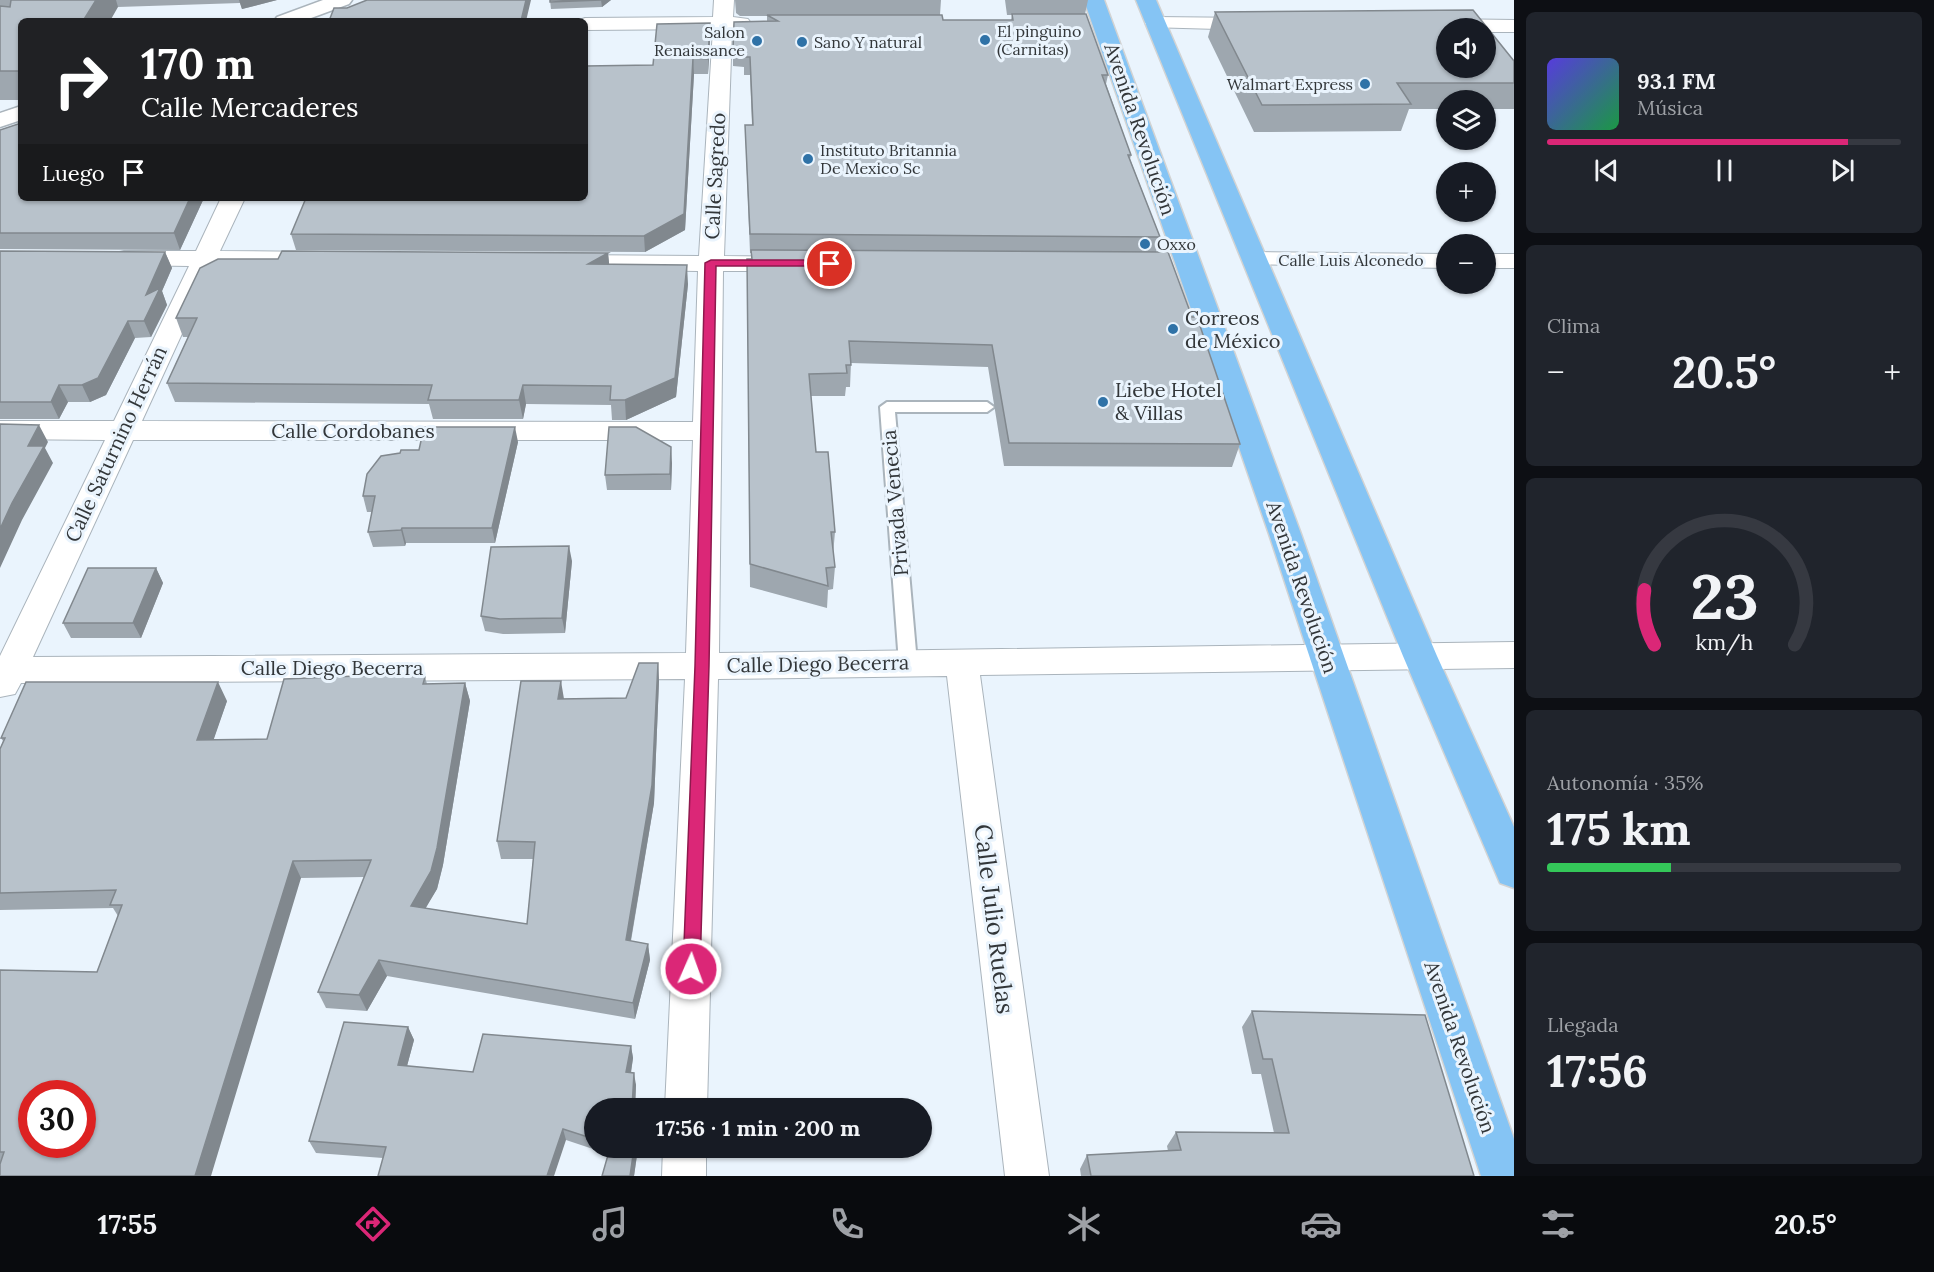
<!DOCTYPE html>
<html lang="es">
<head>
<meta charset="utf-8">
<style>
  :root { --surface:#171b24; --page:#20242c; --text:#f1f3f6; --muted:#9ea1a6; --line:#363941; --accent:#db2777 }
  body { margin:0; font-family:Lora,serif; background:var(--page); color:var(--text); height:100vh; display:flex; flex-direction:column; font-size:22px; white-space:nowrap }
  * { box-sizing:border-box; margin:0 }
  p { font-size:20px; color:var(--muted) }
  .icon { flex:none; width:33px; height:33px; fill:none; stroke:currentColor; stroke-width:2; stroke-linecap:round; stroke-linejoin:round }
  .map { position:relative; flex:1; overflow:hidden }
  .sheet { display:flex; flex-direction:column; gap:12px; padding:12px; background:#0d0f14; width:420px }
  .sheet>* { flex:none }
  .banner { position:absolute; left:18px; top:18px; width:570px; height:183px; border-radius:9px; box-shadow:0 2px 4px #0004; background:#202124; color:#fff; overflow:hidden }
  .tools { position:absolute; left:1436px; top:18px; display:grid; gap:12px }
  .tools a { display:grid; place-items:center; width:60px; height:60px; border-radius:50%; background:var(--surface); box-shadow:0 2px 4px #0004; font-size:30px }
  .speed { position:absolute; left:18px; top:1080px; display:flex; gap:12px; font-size:30px; font-weight:700; text-align:center }
  .speed>* { display:grid; place-content:center; width:78px; height:78px; border-radius:50%; background:var(--surface); box-shadow:0 2px 4px #0004; line-height:1 }
  .speed .limit { border:9px solid #d22; background:#fff; color:#111 }
  .pin { position:absolute; display:grid; place-items:center; width:51px; height:51px; color:#fff; margin:-26px; border:3px solid #fff; border-radius:50%; box-shadow:0 2px 6px #0007 }
  .me { position:absolute; width:66px; margin:-33px; rotate:2deg; stroke-linejoin:round; filter:drop-shadow(0 0 4px #0008) }
  .turn { display:flex; align-items:center; gap:21px; height:126px; padding:0 24px; font-size:27px }
  .turn .icon { width:78px; height:78px; stroke-width:2.5 }
  .turn b { display:block; font-size:42px; line-height:51px }
  .then { display:flex; align-items:center; height:57px; padding:0 24px; background:#0003; gap:12px; font-size:22px }
  .big { font-size:45px; font-weight:700; line-height:1.1 }
  .sheet .card { flex:1; display:flex; flex-direction:column; justify-content:center; gap:9px; min-width:0; padding:0 21px; border-radius:9px; background:var(--page) }
  .sheet .dial { align-items:center; gap:0 }
  .dial svg { height:156px; overflow:visible; fill:none; stroke:var(--line); stroke-width:7; stroke-linecap:round; text-anchor:middle }
  .dial text { fill:var(--text); stroke:none }
  .song { display:flex; align-items:center; gap:18px }
  .cover { width:72px; height:72px; border-radius:9px; background:linear-gradient(135deg,hsl(250 70% 55%),hsl(140 70% 35%)) }
  .played { height:6px; border-radius:3px; background:linear-gradient(90deg,var(--accent) 85%,var(--line) 85%) }
  .keys { display:flex; justify-content:space-around; direction:ltr }
  .heat { display:flex; justify-content:space-between; align-items:center; font-size:33px; direction:ltr }
  .charge { height:9px; border-radius:4px; background:linear-gradient(90deg,#34c759 35%,var(--line) 0) }
  .trip { position:absolute; left:584px; top:1098px; width:348px; height:60px; border-radius:30px; background:var(--surface); box-shadow:0 2px 4px #0004; font-weight:700; line-height:60px; text-align:center }
  .menu { display:flex; height:96px; justify-content:space-around; align-items:center; background:#090b0e; color:var(--muted) }
  .menu .icon { width:42px; height:42px }
  .menu .on { color:var(--accent) }
  .menu b { font-size:27px; color:var(--text) }
  main { display:flex; flex:1; min-height:0 }
  .map>svg:first-child { display:block }
</style>
</head>
<body>
<main>
<div class="map">
<svg width="1514" height="1176" viewBox="0 0 1514 1176">
  <rect width="100%" height="100%" fill="#eaf4fd"/>
  <g fill="none" stroke-linecap="round" stroke-linejoin="round">
    <!-- lane casing -->
    <g stroke="#aab4bc" stroke-width="4">
      <path id="lane" d="M 887,402 L 987,402 L 994,407 L 987,412 L 895,412 L 917,663 L 914,668 L 902,668 L 899,663 L 880,407 Z"/>
    </g>
    <!-- street casing -->
    <g stroke="#aab4bc" stroke-width="2">
      <path id="street" d="M 714,0 L 734,0 L 733,17 L 748,19 L 751,23 L 748,27 L 732,29 L 724,256 L 791,257 L 800,259 L 803,264 L 800,269 L 791,271 L 723,271 L 719,653 L 1514,642 L 1514,668 L 980,675 L 1049,1176 L 1005,1176 L 947,676 L 718,679 L 707,1108 L 665,1108 L 685,679 L 21,683 L 15,694 L 0,697 L 0,656 L 105,440 L 0,439 L 0,421 L 114,421 L 189,266 L 124,265 L 115,263 L 112,258 L 115,253 L 124,251 L 196,251 L 221,198 L 245,198 L 220,251 L 320,252 L 329,254 L 332,259 L 329,264 L 320,266 L 213,266 L 142,421 L 693,422 L 698,271 L 568,269 L 559,267 L 556,262 L 559,257 L 568,255 L 699,256 L 713,29 L 585,30 L 585,21 L 577,21 L 585,18 L 713,17 ZM 133,440 L 693,440 L 686,653 L 33,657 Z
        M 1155,17 L 1253,18 L 1260,20 L 1263,24 L 1260,28 L 1253,30 L 1148,27 L 1145,23 Z
        M 1444,19 L 1514,20 L 1514,32 L 1485,32 L 1485,28 L 1437,29 L 1434,25 L 1437,21 Z
        M 1255,252 L 1446,254 L 1446,268 L 1246,264 L 1243,259 L 1246,254 Z
        M 1485,254 L 1514,254 L 1514,268 L 1485,268 Z
        M 663,1148 L 706,1148 L 706,1176 L 662,1176 Z"/>
    </g>
    <!-- secondary casing -->
    <g stroke="#aab4bc" stroke-width="3">
      <path id="secondary" d="M 323,0 L 352,0 L 349,4 L 303,21 L 274,21 L 277,17 Z
        M 21,106 L 21,120 L 0,127 L 0,113 Z"/>
    </g>
    <!-- primary casing -->
    <g stroke="#d2d3d3" stroke-width="3">
      <path id="primary" d="M 1084,0 L 1104,0 L 1301,534 L 1514,1139 L 1514,1176 L 1481,1176 L 1269,534 Z
        M 1136,0 L 1156,0 L 1437,656 L 1514,827 L 1514,888 L 1500,883 L 1403,656 Z"/>
    </g>
    <!-- lane -->
    <use href="#lane" fill="#fff" fill-rule="evenodd"/>
    <!-- street -->
    <use href="#street" fill="#fff" fill-rule="evenodd"/>
    <!-- secondary -->
    <use href="#secondary" fill="#fff" fill-rule="evenodd"/>
    <!-- primary -->
    <use href="#primary" fill="#85c4f4" fill-rule="evenodd"/>
  </g>
  <!-- wall -->
  <path fill="#9ea7af" d="M 0,0 L 277,0 L 242,9 L 240,3 L 118,7 L 21,21 L 21,100 L 0,100 Z
    M 550,0 L 611,0 L 602,7 L 551,9 Z
    M 735,0 L 941,0 L 940,15 L 943,20 L 1011,20 L 1012,15 L 1007,15 L 1005,0 L 1088,0 L 1085,14 L 1108,75 L 1106,84 L 1131,155 L 1130,159 L 1160,237 L 1156,252 L 1240,444 L 1232,467 L 1004,466 L 988,367 L 851,363 L 850,387 L 846,387 L 845,396 L 811,396 L 816,452 L 835,532 L 833,555 L 835,567 L 833,589 L 828,590 L 827,608 L 750,587 L 747,259 L 751,259 L 751,253 L 750,253 L 745,125 L 752,125 L 750,75 L 744,75 L 744,67 L 733,66 L 733,49 L 767,21 L 767,16 L 740,16 L 736,13 Z
    M 1215,12 L 1514,61 L 1514,109 L 1485,109 L 1485,100 L 1446,100 L 1446,109 L 1409,109 L 1401,131 L 1254,132 L 1208,37 Z
    M 710,39 L 708,74 L 694,74 L 685,230 L 645,252 L 296,250 L 291,234 L 585,198 L 653,65 Z
    M 0,130 L 21,198 L 204,198 L 180,250 L 0,249 Z
    M 0,251 L 165,252 L 172,268 L 162,291 L 167,305 L 151,337 L 135,338 L 106,395 L 90,402 L 68,402 L 59,419 L 0,419 Z
    M 608,253 L 609,264 L 688,284 L 676,397 L 626,420 L 612,420 L 611,405 L 526,404 L 523,419 L 433,419 L 429,404 L 175,402 L 167,383 L 188,337 L 183,337 L 176,318 L 278,259 Z
    M 518,442 L 495,543 L 406,543 L 405,546 L 373,547 L 368,532 L 372,512 L 367,512 L 363,496 L 419,450 Z
    M 672,463 L 671,490 L 607,490 L 605,475 Z
    M 572,561 L 565,633 L 503,634 L 485,631 L 481,616 Z
    M 156,568 L 163,583 L 141,638 L 71,638 L 63,623 Z
    M 658,663 L 659,681 L 654,803 L 631,941 L 648,944 L 650,960 L 635,1019 L 387,976 L 367,1011 L 326,1008 L 318,992 L 364,877 L 301,878 L 0,1176 L 0,970 L 97,972 L 118,916 L 113,908 L 0,910 L 0,749 L 3,741 L 1,738 L 227,701 L 213,740 L 267,739 L 425,677 L 427,684 L 465,683 L 470,701 L 443,865 L 437,889 L 425,908 L 527,924 L 533,859 L 501,859 L 497,841 L 564,699 L 626,698 Z
    M 1252,1011 L 1474,1176 L 1081,1176 L 1080,1169 L 1087,1155 L 1168,1151 L 1167,1146 L 1176,1132 L 1274,1133 L 1261,1074 L 1252,1074 L 1242,1027 Z
    M 408,1027 L 414,1040 L 407,1066 L 473,1072 L 631,1046 L 633,1058 L 631,1073 L 636,1085 L 635,1108 L 594,1108 L 594,1148 L 638,1148 L 634,1176 L 602,1176 L 608,1154 L 566,1140 L 383,1158 L 316,1153 L 309,1141 Z"/>
  <!-- shaded-wall -->
  <path fill="#81888e" d="M 96,0 L 116,0 L 118,7 L 110,21 L 83,21 Z
    M 239,0 L 277,0 L 242,9 Z
    M 526,0 L 531,0 L 526,21 L 521,21 Z
    M 601,0 L 611,0 L 602,7 Z
    M 710,23 L 710,39 L 708,74 L 708,59 Z
    M 693,58 L 694,74 L 685,230 L 645,252 L 644,236 Z
    M 190,198 L 204,198 L 180,250 L 174,233 Z
    M 165,252 L 172,268 L 162,291 L 167,305 L 151,337 L 144,321 L 146,295 Z
    M 608,253 L 610,272 L 588,264 Z
    M 687,265 L 688,284 L 676,397 L 626,420 L 625,400 Z
    M 128,321 L 135,338 L 106,395 L 90,402 L 82,385 Z
    M 59,385 L 68,402 L 59,419 L 51,402 Z
    M 523,385 L 526,404 L 523,419 L 519,400 Z
    M 39,425 L 48,442 L 45,448 L 53,463 L 22,520 L 0,568 L 0,529 L 28,446 Z
    M 515,427 L 518,442 L 495,543 L 492,528 Z
    M 671,447 L 672,463 L 671,490 L 670,474 Z
    M 402,528 L 406,543 L 405,546 L 401,530 Z
    M 569,546 L 572,561 L 565,633 L 562,618 Z
    M 156,568 L 163,583 L 141,638 L 133,623 Z
    M 658,663 L 659,681 L 654,803 L 628,956 L 626,940 Z
    M 561,681 L 564,699 L 558,699 Z
    M 218,682 L 227,701 L 207,759 L 197,740 Z
    M 465,683 L 470,701 L 443,865 L 437,889 L 417,923 L 411,906 Z
    M 293,861 L 301,878 L 211,1176 L 195,1176 Z
    M 648,944 L 650,960 L 635,1019 L 633,1003 Z
    M 379,960 L 387,976 L 367,1011 L 359,995 Z
    M 408,1027 L 414,1040 L 404,1077 L 398,1065 Z
    M 631,1046 L 633,1058 L 629,1084 L 626,1072 Z
    M 634,1073 L 636,1085 L 635,1108 L 632,1108 Z
    M 563,1129 L 566,1140 L 554,1176 L 547,1176 Z
    M 634,1148 L 638,1148 L 634,1176 L 630,1176 Z"/>
  <!-- building -->
  <path fill="#b8c2cb" stroke="#81888e" stroke-width="1.5" fill-rule="evenodd" d="M 11,0 L 96,0 L 83,21 L 21,21 L 21,71 L 0,71 L 0,6 L 10,7 Z
    M 367,0 L 526,0 L 521,21 L 329,21 L 334,8 L 347,8 Z
    M 550,0 L 601,0 L 550,2 Z
    M 1473,10 L 1514,61 L 1514,83 L 1397,83 L 1411,104 L 1262,105 L 1215,12 ZM 1446,28 L 1485,28 L 1485,68 L 1446,68 Z
    M 1012,14 L 1086,14 L 1108,75 L 1102,75 L 1131,155 L 1128,155 L 1160,237 L 750,234 L 745,125 L 753,125 L 750,57 L 744,57 L 744,49 L 733,49 L 734,22 L 778,21 L 767,15 L 942,15 L 943,20 L 1013,20 Z
    M 710,23 L 708,59 L 693,58 L 684,214 L 644,236 L 291,234 L 306,198 L 585,198 L 585,66 L 653,65 L 657,24 Z
    M 21,123 L 21,198 L 190,198 L 174,233 L 0,233 L 0,130 Z
    M 751,250 L 1168,252 L 1192,317 L 1197,317 L 1240,444 L 1009,443 L 992,345 L 849,341 L 851,365 L 846,365 L 847,373 L 809,374 L 816,452 L 828,452 L 835,532 L 831,532 L 835,567 L 826,568 L 828,586 L 750,564 L 747,259 L 752,259 Z
    M 0,251 L 165,252 L 146,295 L 160,288 L 144,321 L 128,321 L 98,378 L 82,385 L 59,385 L 51,402 L 0,402 Z
    M 282,251 L 608,253 L 588,264 L 687,265 L 675,378 L 625,400 L 610,400 L 611,386 L 523,385 L 519,400 L 428,400 L 432,385 L 167,383 L 197,318 L 176,318 L 200,268 L 218,259 L 278,259 Z
    M 0,424 L 39,425 L 28,446 L 44,446 L 12,503 L 0,529 Z
    M 424,427 L 515,427 L 492,528 L 402,528 L 401,530 L 368,532 L 375,496 L 363,496 L 367,474 L 381,456 L 400,453 L 401,450 L 419,450 Z
    M 609,427 L 636,427 L 671,447 L 670,474 L 605,475 Z
    M 569,546 L 562,618 L 500,619 L 481,616 L 491,547 Z
    M 88,568 L 156,568 L 133,623 L 63,623 Z
    M 639,663 L 658,663 L 652,785 L 626,940 L 648,944 L 633,1003 L 379,960 L 359,995 L 318,992 L 371,860 L 293,861 L 195,1176 L 0,1176 L 0,1164 L 4,1152 L 0,1152 L 0,970 L 97,972 L 122,905 L 110,905 L 116,890 L 0,893 L 0,749 L 5,738 L 1,738 L 26,682 L 218,682 L 197,740 L 267,739 L 284,679 L 381,675 L 425,677 L 423,684 L 465,683 L 437,848 L 431,871 L 411,906 L 527,924 L 535,842 L 497,841 L 521,681 L 561,681 L 558,699 L 626,698 ZM 32,1094 L 82,1094 L 82,1144 L 32,1144 Z
    M 1252,1011 L 1425,1015 L 1474,1176 L 1091,1176 L 1087,1155 L 1181,1150 L 1176,1132 L 1289,1133 L 1272,1059 L 1263,1059 Z
    M 344,1022 L 408,1027 L 398,1065 L 473,1072 L 483,1034 L 631,1046 L 626,1072 L 634,1073 L 632,1108 L 594,1108 L 594,1139 L 563,1129 L 547,1176 L 378,1176 L 386,1147 L 309,1141 Z
    M 610,1148 L 634,1148 L 630,1176 L 602,1176 Z"/>
  <!-- route -->
  <path fill="#db2777" stroke="#8e194d" stroke-width="1.5" d="M 830,260 L 835,264 L 834,266 L 716,266 L 709,666 L 700,969 L 697,974 L 691,977 L 685,974 L 683,969 L 695,666 L 705,263 L 711,260 Z"/>
  <!-- markers -->
  <g fill="#2f72a7" stroke="#eaf4fd" stroke-width="2">
    <circle cx="985" cy="40" r="6"/>
    <circle cx="757" cy="41" r="6"/>
    <circle cx="802" cy="42" r="6"/>
    <circle cx="1365" cy="84" r="6"/>
    <circle cx="808" cy="159" r="6"/>
    <circle cx="1145" cy="244" r="6"/>
    <circle cx="1173" cy="329" r="6"/>
    <circle cx="1103" cy="402" r="6"/>
  </g>
  <g text-anchor="middle" stroke-width="6" stroke-linejoin="round" paint-order="stroke">
    <!-- far-poi labels -->
    <g font-size="16" fill="#323639" stroke="#eaf4fd" text-anchor="start">
      <text x="997" y="37">El pinguino<tspan x="997" dy="18">(Carnitas)</tspan></text>
      <text x="745" y="38" text-anchor="end">Salon<tspan x="745" dy="18">Renaissance</tspan></text>
      <text x="814" y="48">Sano Y natural</text>
      <text x="1353" y="90" text-anchor="end">Walmart Express</text>
      <text x="820" y="156">Instituto Britannia<tspan x="820" dy="18">De Mexico Sc</tspan></text>
      <text x="1157" y="250">Oxxo</text>
    </g>
    <!-- far-street labels -->
    <g font-size="16" fill="#323639" stroke="#eaf4fd">
      <text x="1351" y="266">Calle Luis Alconedo</text>
    </g>
    <!-- street labels -->
    <g font-size="20" fill="#323639" stroke="#eaf4fd">
      <text transform="translate(1140 129) rotate(71)" y="7">Avenida Revolución</text>
      <text transform="translate(715 176) rotate(-87)" y="7">Calle Sagredo</text>
      <text x="353" y="438">Calle Cordobanes</text>
      <text transform="translate(116 444) rotate(-65)" y="7">Calle Saturnino Herrán</text>
      <text transform="translate(895 503) rotate(-95)" y="7">Privada Venecia</text>
      <text transform="translate(1302 587) rotate(71)" y="7">Avenida Revolución</text>
      <text transform="translate(818 664) rotate(-1)" y="7">Calle Diego Becerra</text>
      <text x="332" y="675">Calle Diego Becerra</text>
      <text transform="translate(1460 1047) rotate(71)" y="7">Avenida Revolución</text>
    </g>
    <!-- poi labels -->
    <g font-size="20" fill="#323639" stroke="#eaf4fd" text-anchor="start">
      <text x="1185" y="325">Correos<tspan x="1185" dy="23">de México</tspan></text>
      <text x="1115" y="397">Liebe Hotel<tspan x="1115" dy="23">&amp; Villas</tspan></text>
    </g>
    <!-- near-street labels -->
    <g font-size="24" fill="#323639" stroke="#eaf4fd">
      <text transform="translate(994 919) rotate(83)" y="8">Calle Julio Ruelas</text>
    </g>
  </g>
</svg>
<div class="tools">
<a><svg class="icon" aria-label="sound" viewBox="0 0 24 24"><path d="M4 9h4l5-4v14l-5-4H4zM17 9q2 3 0 6"/></svg></a>
<a><svg class="icon" aria-label="layers" viewBox="0 0 24 24"><path d="M12 4l9 5-9 5-9-5zM3 14l9 5 9-5"/></svg></a>
<a>+</a>
<a>−</a>
</div>
<div class="speed"><div class="limit">30</div></div>
<div class="pin" style="left:830px;top:264px;background:#d93025"><svg class="icon" aria-label="arrive" viewBox="0 0 24 24"><path d="M6 21V4h12l-3 4 3 4H6"/></svg></div>
<svg class="me" style="left:691px;top:969px" viewBox="-20 -20 40 40"><circle r="17" fill="#db2777" stroke="#fff" stroke-width="3"/><path d="M0-11L8 9 0 5-8 9z" fill="#fff"/></svg>
<div class="trip">17:56 · 1 min · 200 m</div>
<div class="banner">
<div class="turn"><svg class="icon" aria-label="right" viewBox="0 0 24 24"><path d="M7 20v-9h11M14 6l5 5-5 5"/></svg><div><b>170 m</b>Calle Mercaderes</div></div>
<div class="then">Luego<svg class="icon" aria-label="arrive" viewBox="0 0 24 24"><path d="M6 21V4h12l-3 4 3 4H6"/></svg></div>
</div>
</div>
<section class="sheet">
<div class="card">
<div class="song"><i class="cover"></i><div><b>93.1 FM</b><p>Música</p></div></div>
<div class="played"></div>
<div class="keys"><svg class="icon" aria-label="previous" viewBox="0 0 24 24"><path d="M18 5L8 12l10 7zM5 5v14"/></svg><svg class="icon" aria-label="pause" viewBox="0 0 24 24"><path d="M8 5v14M16 5v14"/></svg><svg class="icon" aria-label="next" viewBox="0 0 24 24"><path d="M6 5l10 7-10 7zM19 5v14"/></svg></div>
</div>
<div class="card"><p>Clima</p>
<div class="heat"><a>−</a><b class="big">20.5°</b><a>+</a></div>
</div>
<div class="card dial"><svg viewBox="0 0 100 80">
<path d="M14 69A42 42 0 1 1 86 69"/>
<path d="M14 69A42 42 0 0 1 9 41" stroke="#db2777"/>
<text x="50" y="56" font-size="32" font-weight="700">23</text>
<text x="50" y="72" font-size="11">km/h</text>
</svg></div>
<div class="card"><p>Autonomía · 35%</p><b class="big">175 km</b><div class="charge"></div></div>
<div class="card"><p>Llegada</p><b class="big">17:56</b></div>
</section>
</main>
<nav class="menu">
<b>17:55</b>
<svg class="icon on" aria-label="directions" viewBox="0 0 24 24"><path d="M12 3l9 9-9 9-9-9zM9 14v-3h6M13 9l2 2-2 2"/></svg>
<svg class="icon" aria-label="music" viewBox="0 0 24 24"><path d="M9 18V5l10-2v13"/><circle cx="6" cy="18" r="3"/><circle cx="16" cy="16" r="3"/></svg>
<svg class="icon" aria-label="phone" viewBox="0 0 24 24"><path d="M5 4h4l2 5-3 2q2 4 5 5l2-3 5 2v4C11 20 4 13 5 4z"/></svg>
<svg class="icon" aria-label="climate" viewBox="0 0 24 24"><path d="M12 3v18M4 7l16 10M4 17L20 7"/></svg>
<svg class="icon" aria-label="car" viewBox="0 0 24 24"><path d="M5 17H2v-5l4-1 3-4h7l3 4 3 1v5h-3M9 17h6M6 11h13"/><circle cx="7" cy="17" r="2"/><circle cx="17" cy="17" r="2"/></svg>
<svg class="icon" aria-label="filters" viewBox="0 0 24 24"><path d="M4 7h16M4 17h16"/><circle cx="9" cy="7" r="2"/><circle cx="15" cy="17" r="2"/></svg>
<b>20.5°</b>
</nav>
</body>
</html>
